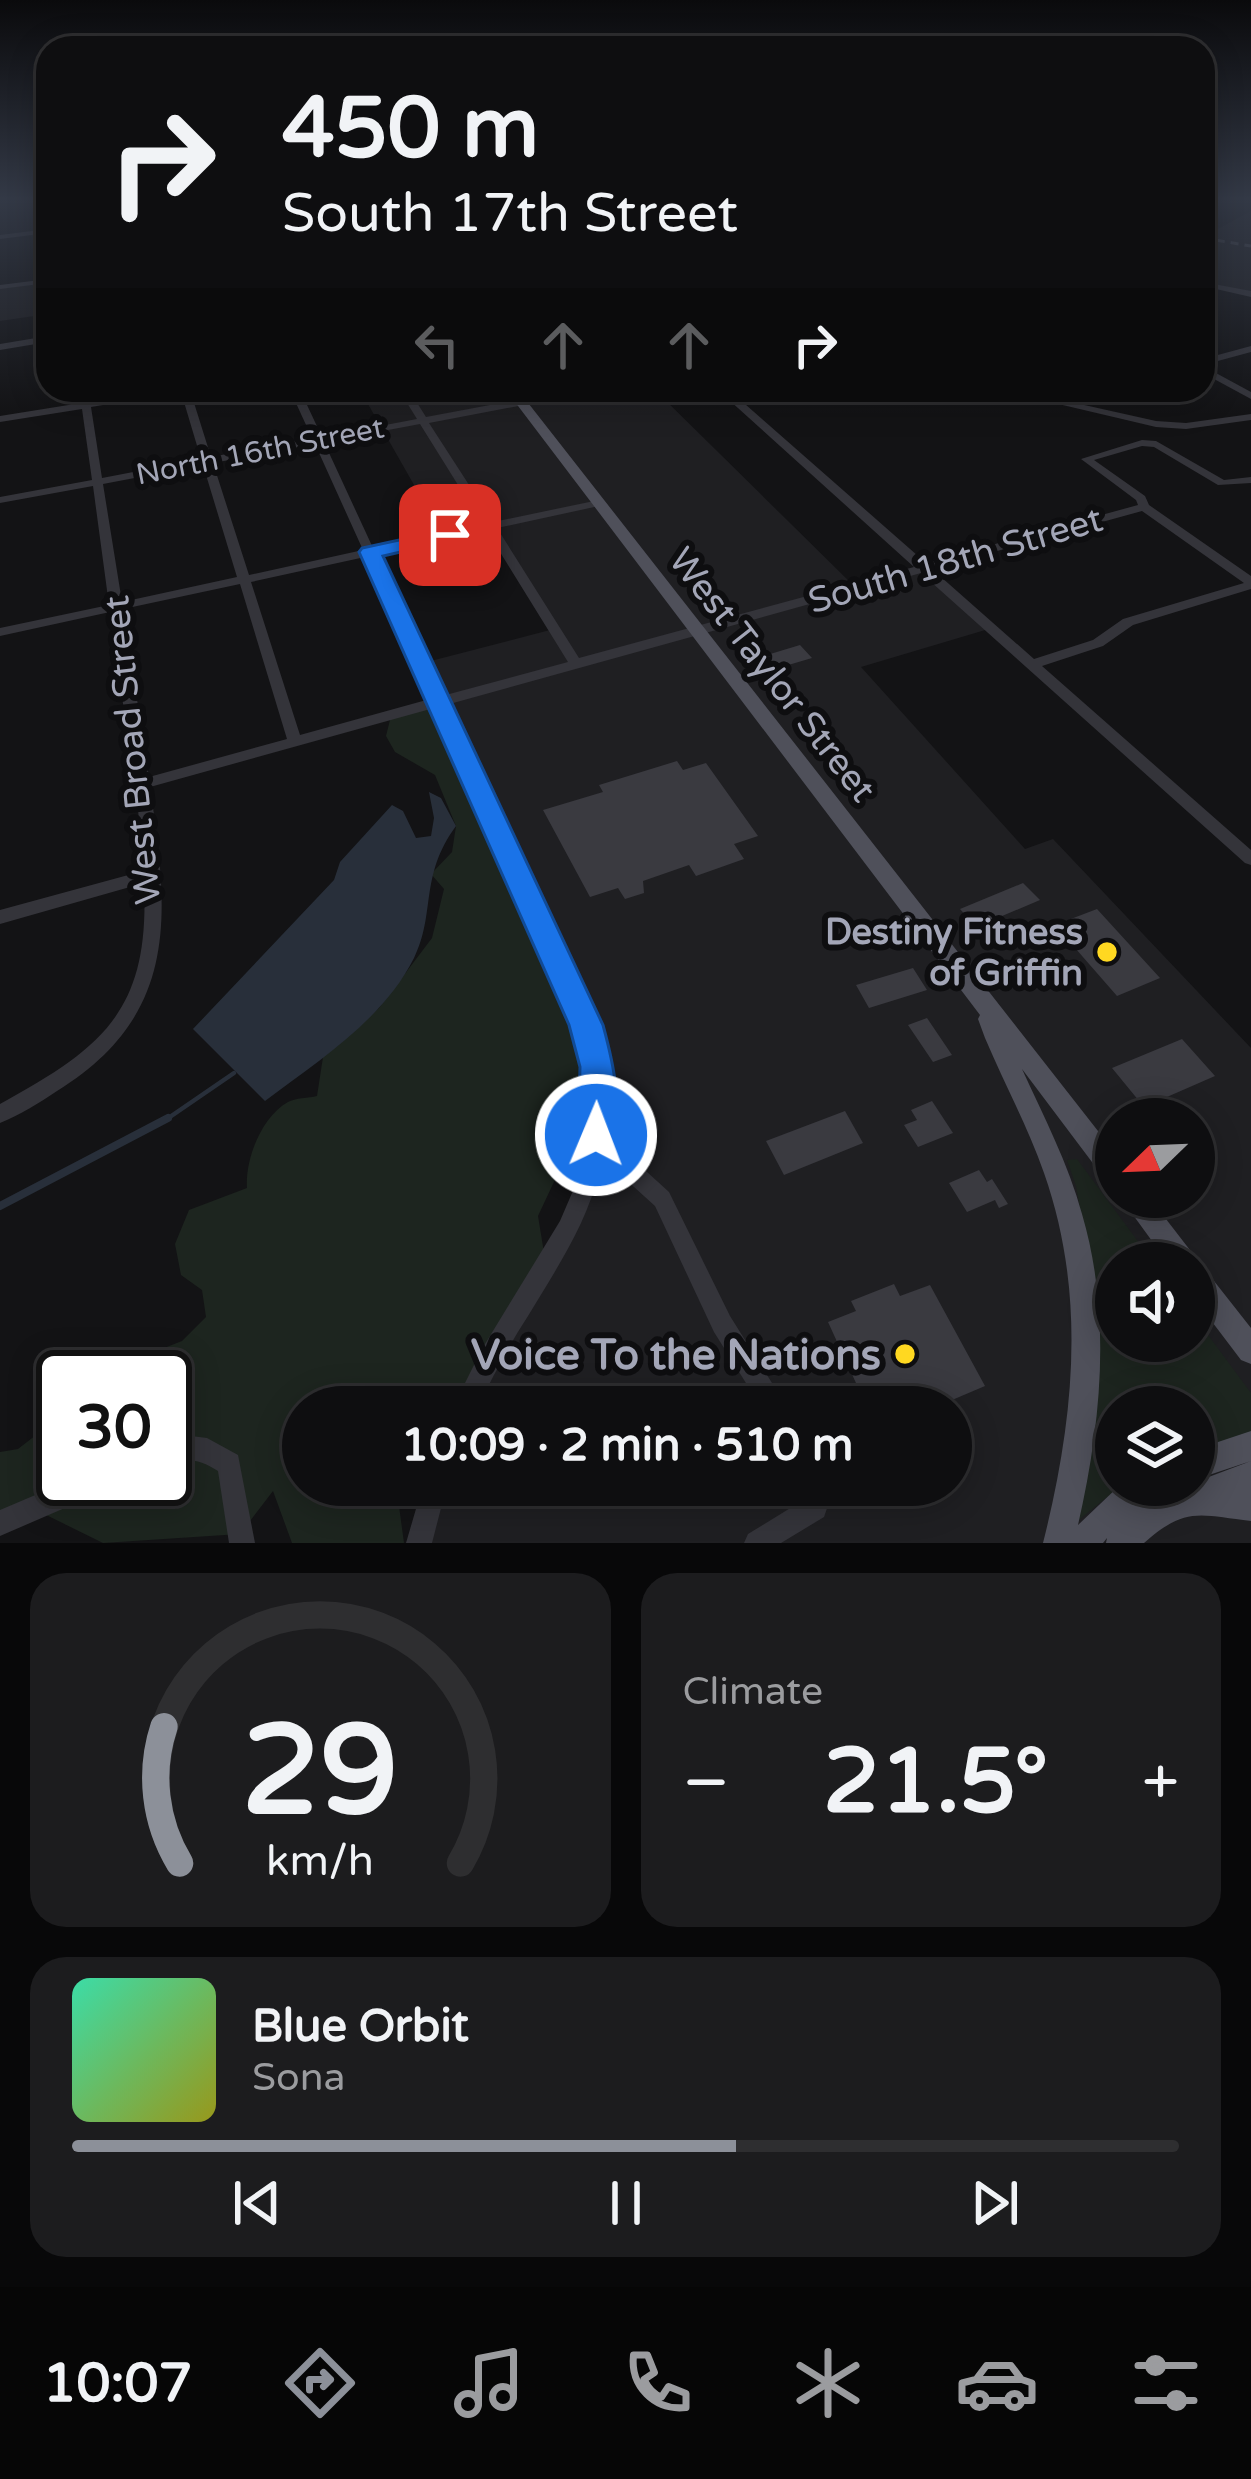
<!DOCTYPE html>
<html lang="en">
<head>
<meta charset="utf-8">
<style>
  :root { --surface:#0e0e10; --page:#1c1c1e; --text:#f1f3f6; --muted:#9b9c9f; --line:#2e2e30; --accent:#8c9099 }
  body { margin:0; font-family:"Varela Round",sans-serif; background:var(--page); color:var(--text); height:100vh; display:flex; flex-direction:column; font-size:45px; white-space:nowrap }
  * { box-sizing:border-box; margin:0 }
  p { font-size:39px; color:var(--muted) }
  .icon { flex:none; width:66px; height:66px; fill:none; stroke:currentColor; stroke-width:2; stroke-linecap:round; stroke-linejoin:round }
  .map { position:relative; height:1543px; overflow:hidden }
  .side { display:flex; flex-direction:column; gap:30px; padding:30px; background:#080809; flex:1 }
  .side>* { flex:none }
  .guide { position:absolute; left:36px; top:36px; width:1179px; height:366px; border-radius:36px; box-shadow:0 6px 30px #0003,0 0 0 3px var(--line); background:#0e0e10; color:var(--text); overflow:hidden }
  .needle { width:78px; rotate:247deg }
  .controls { position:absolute; left:1095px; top:1098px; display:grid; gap:24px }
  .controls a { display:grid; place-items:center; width:120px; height:120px; border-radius:50%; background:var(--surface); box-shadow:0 6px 30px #0003,0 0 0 3px var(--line); font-size:60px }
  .speed { position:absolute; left:36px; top:1350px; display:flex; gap:24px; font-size:60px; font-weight:700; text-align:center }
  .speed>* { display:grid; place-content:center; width:156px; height:156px; border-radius:50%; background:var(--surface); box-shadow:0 6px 30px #0003,0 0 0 3px var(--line); line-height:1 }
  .speed .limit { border:6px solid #111; border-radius:18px; background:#fff; color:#111 }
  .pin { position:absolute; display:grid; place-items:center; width:102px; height:102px; color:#fff; margin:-51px; border-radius:24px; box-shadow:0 6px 18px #0006 }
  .me { position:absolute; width:132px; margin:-66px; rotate:1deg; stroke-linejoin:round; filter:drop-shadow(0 0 9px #0008) }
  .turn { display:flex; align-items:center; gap:42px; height:252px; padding:0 48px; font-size:54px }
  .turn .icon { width:156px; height:156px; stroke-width:2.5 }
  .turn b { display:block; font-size:84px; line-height:102px }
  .lanes { display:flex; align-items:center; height:114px; padding:0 48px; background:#0003; justify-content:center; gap:60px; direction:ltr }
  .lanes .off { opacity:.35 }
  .big { font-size:90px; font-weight:700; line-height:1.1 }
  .side .tile { flex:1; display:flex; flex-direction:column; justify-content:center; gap:18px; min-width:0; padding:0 42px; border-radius:36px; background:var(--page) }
  .side .dial { align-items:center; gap:0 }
  .dial svg { height:312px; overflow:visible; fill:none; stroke:var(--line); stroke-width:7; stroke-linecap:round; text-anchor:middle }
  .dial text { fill:var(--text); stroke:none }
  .song { display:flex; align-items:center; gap:36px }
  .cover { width:144px; height:144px; border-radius:18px; background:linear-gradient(135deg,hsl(160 70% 55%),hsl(60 70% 35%)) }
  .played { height:12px; border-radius:6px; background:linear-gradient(90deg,var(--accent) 60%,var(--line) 60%) }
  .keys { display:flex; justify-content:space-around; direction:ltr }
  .heat { display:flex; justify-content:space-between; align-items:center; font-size:66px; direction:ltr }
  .side .tiles { flex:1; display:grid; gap:30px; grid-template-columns:1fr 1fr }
  .tile:last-child { grid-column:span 2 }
  .trip { position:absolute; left:282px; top:1386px; width:690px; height:120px; border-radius:60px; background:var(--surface); box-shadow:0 6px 30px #0003,0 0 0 3px var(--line); font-weight:700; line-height:120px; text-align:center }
  .tabs { display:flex; height:192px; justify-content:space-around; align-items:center; background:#060606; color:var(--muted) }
  .tabs .icon { width:84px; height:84px }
  .tabs .current { color:var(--accent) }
  .tabs b { font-size:54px; color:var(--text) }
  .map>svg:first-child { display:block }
</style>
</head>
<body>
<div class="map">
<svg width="1251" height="1543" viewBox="0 0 1251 1543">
  <rect width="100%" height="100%" fill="#131315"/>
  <!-- built -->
  <path fill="#1f1f22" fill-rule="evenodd" d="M 1251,211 L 1251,292 L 1203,283 L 1203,237 Z
    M 48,281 L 48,314 L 0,321 L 0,288 Z
    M 360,390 L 655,390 L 855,587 L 927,569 L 992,628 L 861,667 L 1025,849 L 1053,839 L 1251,1048 L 1251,1543 L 422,1543 L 425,1485 L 951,1485 L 951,1407 L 459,1407 L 594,1188 L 609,1098 L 582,998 L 423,663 L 550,630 L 468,492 L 422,499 ZM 1116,1119 L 1194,1119 L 1194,1197 L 1116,1197 ZM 1116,1263 L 1194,1263 L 1194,1341 L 1116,1341 ZM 1116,1407 L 1194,1407 L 1194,1485 L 1116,1485 Z"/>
  <!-- green -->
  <path fill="#1d251f" d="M 438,703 L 597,1067 L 563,1137 L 560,1169 L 538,1216 L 547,1271 L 460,1407 L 303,1407 L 303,1485 L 411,1485 L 399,1506 L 404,1543 L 292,1543 L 273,1491 L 240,1534 L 103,1543 L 34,1509 L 0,1519 L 0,1452 L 18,1449 L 63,1414 L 63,1479 L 165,1479 L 165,1377 L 119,1377 L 131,1361 L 182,1341 L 206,1317 L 202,1290 L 181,1275 L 175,1244 L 189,1210 L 247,1188 C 245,1160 261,1117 288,1102 C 295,1098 309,1098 317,1096 L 323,1057 L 379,1008 L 432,938 L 444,889 L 431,874 L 452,852 L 456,826 L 435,775 L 395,752 L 386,736 L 391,716 Z
    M 1077,1159 L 1154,1263 L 1116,1263 L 1116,1341 L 1194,1341 L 1194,1316 L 1251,1393 L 1251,1434 L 1194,1452 L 1194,1407 L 1116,1407 L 1116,1485 L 1122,1485 L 1075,1523 L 1099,1317 L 1076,1186 L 1067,1160 Z"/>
  <!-- water -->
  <path fill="#282f3a" d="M 429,792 L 441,798 L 456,826 C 419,876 436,914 414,958 C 383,1020 318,1061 265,1101 L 193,1029 L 334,880 L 340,862 L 392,805 L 403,811 L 416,838 L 431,836 L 434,818 Z"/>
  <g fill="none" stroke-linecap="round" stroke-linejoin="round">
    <!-- stream-far1 -->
    <path stroke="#282f3a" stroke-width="4.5" d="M 164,1121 L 234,1073"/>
    <!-- stream -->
    <path stroke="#282f3a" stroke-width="8" d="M 0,1206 L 168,1118"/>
  </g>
  <!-- building -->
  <path fill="#3a3a40" d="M 800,645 L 812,658 L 768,671 L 757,658 Z
    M 677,761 L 683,770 L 706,763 L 758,836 L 734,844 L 744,859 L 696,876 L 689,865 L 643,881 L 644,893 L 625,899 L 618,888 L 590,897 L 543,810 L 603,792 L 599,785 Z
    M 1023,883 L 1040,900 L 976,927 L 960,909 Z
    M 1097,909 L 1160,978 L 1117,996 L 1055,925 Z
    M 913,968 L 927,990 L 869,1008 L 856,985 Z
    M 927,1018 L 952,1055 L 933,1062 L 908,1025 Z
    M 1182,1039 L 1215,1076 L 1144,1107 L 1112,1068 Z
    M 932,1101 L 953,1133 L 918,1147 L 904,1125 L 917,1120 L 911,1110 Z
    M 845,1111 L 863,1143 L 784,1175 L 766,1141 Z
    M 979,1170 L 987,1182 L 992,1179 L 1008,1204 L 999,1208 L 995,1200 L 967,1212 L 949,1183 Z
    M 894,1284 L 900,1296 L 930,1285 L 985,1386 L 945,1403 L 947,1407 L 867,1407 L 828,1322 L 856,1311 L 851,1301 Z"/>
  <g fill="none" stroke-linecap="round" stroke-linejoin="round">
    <!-- minor -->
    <path fill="#34343a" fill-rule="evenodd" d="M 1211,198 L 1219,198 L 1203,206 L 1203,201 Z
      M 48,229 L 48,233 L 0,239 L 0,235 Z
      M 48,279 L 48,283 L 0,289 L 0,285 Z
      M 1203,282 L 1251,291 L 1251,297 L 1203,286 Z
      M 48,336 L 48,342 L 0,350 L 0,344 Z
      M 1251,346 L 1251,352 L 1203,365 L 1203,359 Z
      M 1203,366 L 1251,392 L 1251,399 L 1203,373 Z
      M 79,390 L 89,390 L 91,401 L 160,390 L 190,390 L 211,457 L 312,438 L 290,390 L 300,390 L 322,437 L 417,419 L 399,390 L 409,390 L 426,417 L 571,390 L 592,390 L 587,393 L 429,423 L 493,522 L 599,500 L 605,503 L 599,506 L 497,528 L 579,658 L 914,567 L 718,390 L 729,390 L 926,563 L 1138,505 L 1136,500 L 1081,459 L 1142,440 L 1156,441 L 1224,480 L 1251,477 L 1251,483 L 1218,485 L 1154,447 L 1142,446 L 1094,460 L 1145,496 L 1149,505 L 1251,576 L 1251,589 L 1133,625 L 1103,646 L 1042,666 L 1251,850 L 1251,865 L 1245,863 L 921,573 L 446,705 L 595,1025 L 607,1086 L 607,1139 L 603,1153 L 635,1161 L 669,1192 L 730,1316 L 787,1407 L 761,1407 L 714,1332 L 655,1206 L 623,1177 L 599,1172 C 587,1224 555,1271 528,1316 C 509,1345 493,1376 478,1407 L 453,1407 L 482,1349 L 560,1221 L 575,1186 L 586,1139 L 588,1086 L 577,1025 L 434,708 L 150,787 C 169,915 180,1015 57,1091 C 39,1103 20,1115 0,1123 L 0,1104 C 104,1047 150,1010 144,883 L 0,924 L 0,910 L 143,871 L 138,809 L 110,612 L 0,636 L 0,628 L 109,605 L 93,486 L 0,503 L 0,497 L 92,480 L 82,409 L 0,422 L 0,416 L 81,403 ZM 181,392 L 201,459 L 102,478 L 91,407 ZM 420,424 L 483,525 L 373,548 L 324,442 ZM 315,444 L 363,550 L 249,575 L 213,463 ZM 203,465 L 237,577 L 122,602 L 103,484 ZM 1142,511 L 1244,583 L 1123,619 L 1093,640 L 1034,659 L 932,569 ZM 487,531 L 568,662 L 442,696 L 376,555 ZM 365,557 L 430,699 L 300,735 L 251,582 ZM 240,584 L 287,739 L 149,777 L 123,609 Z
      M 999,390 L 1017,390 L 1156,421 L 1186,423 L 1251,414 L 1251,420 L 1186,429 L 1156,427 Z
      M 183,1435 L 207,1438 L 238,1455 L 255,1543 L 229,1543 L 218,1471 C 200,1459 185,1457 165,1464 L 165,1440 Z
      M 73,1479 L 114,1479 L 111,1488 L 0,1536 L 0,1510 Z
      M 423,1485 L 447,1485 L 432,1543 L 406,1543 Z
      M 811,1485 L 835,1485 L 824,1517 L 781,1543 L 744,1543 L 748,1534 L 805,1499 Z"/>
    <!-- major -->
    <path fill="#4f505a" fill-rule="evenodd" d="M 506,390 L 518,390 L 1116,1154 L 1116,1186 L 1107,1182 L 1022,1069 C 1044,1117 1068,1163 1082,1214 C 1112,1316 1101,1424 1078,1525 L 1120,1485 L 1161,1485 L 1153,1498 L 1251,1461 L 1251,1521 C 1199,1515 1186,1506 1144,1543 L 1106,1543 L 1107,1538 L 1103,1543 L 1043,1543 C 1074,1420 1087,1295 1044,1173 C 1028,1127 1004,1083 985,1038 L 978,1019 L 980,1015 Z
      M 1120,1197 L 1149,1197 L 1193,1254 L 1197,1264 L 1203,1267 L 1251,1328 L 1251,1364 L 1241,1360 L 1194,1298 L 1194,1263 L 1168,1263 Z
      M 1251,1431 L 1251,1461 L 1194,1480 L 1194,1450 Z"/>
    <!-- rail -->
    <path stroke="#484951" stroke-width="3" stroke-dasharray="8 6" stroke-linecap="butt" d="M 1203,238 L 1251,246"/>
  </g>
  <!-- sky -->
  <linearGradient id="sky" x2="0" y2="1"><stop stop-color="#0a0a0c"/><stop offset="0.48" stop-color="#333946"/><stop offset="1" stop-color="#333946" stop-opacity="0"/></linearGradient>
  <rect width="1251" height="414" fill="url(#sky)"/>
  <!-- route -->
  <path fill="#1a73e8" stroke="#114b97" stroke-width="3" d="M 450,529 L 457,530 L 457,539 L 383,556 L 603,1025 C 613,1062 625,1111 609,1147 L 596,1152 L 583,1147 L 578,1135 L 580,1067 L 569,1025 L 359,552 L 362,548 Z"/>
  <!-- markers -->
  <g fill="#ffd821" stroke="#0e0e10" stroke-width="4.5">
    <circle cx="1107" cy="952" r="12"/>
    <circle cx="905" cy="1354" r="12"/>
  </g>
  <g text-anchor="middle" stroke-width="12" stroke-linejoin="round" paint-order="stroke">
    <!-- far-street labels -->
    <g font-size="30" fill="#a3a6b7" stroke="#0e0e10">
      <text transform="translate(260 451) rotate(-11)" y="10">North 16th Street</text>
    </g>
    <!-- street labels -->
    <g font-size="36" fill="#a3a6b7" stroke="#0e0e10">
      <text transform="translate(955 559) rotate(-16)" y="13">South 18th Street</text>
      <text transform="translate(773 674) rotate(52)" y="13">West Taylor Street</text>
      <text transform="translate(131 750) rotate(-96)" y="13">West Broad Street</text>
    </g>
    <!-- poi labels -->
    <g font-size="36" font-weight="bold" fill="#a3a6b7" stroke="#0e0e10" text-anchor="end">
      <text x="1083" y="944">Destiny Fitness<tspan x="1083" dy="41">of Griffin</tspan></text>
    </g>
    <!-- near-poi labels -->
    <g font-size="42" font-weight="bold" fill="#a3a6b7" stroke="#0e0e10" text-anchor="end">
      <text x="881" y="1369">Voice To the Nations</text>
    </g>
  </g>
</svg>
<div class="controls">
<a><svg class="needle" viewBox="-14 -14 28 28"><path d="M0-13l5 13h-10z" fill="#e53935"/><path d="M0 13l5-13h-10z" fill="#9b9c9f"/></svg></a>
<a><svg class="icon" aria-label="sound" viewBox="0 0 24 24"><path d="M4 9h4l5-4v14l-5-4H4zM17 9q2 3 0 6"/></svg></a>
<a><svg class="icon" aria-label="layers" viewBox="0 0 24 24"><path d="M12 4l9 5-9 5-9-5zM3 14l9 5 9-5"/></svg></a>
</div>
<div class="speed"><div class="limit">30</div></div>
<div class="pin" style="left:450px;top:535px;background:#d93025"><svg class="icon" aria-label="arrive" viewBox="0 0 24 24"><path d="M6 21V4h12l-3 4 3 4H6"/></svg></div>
<svg class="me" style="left:596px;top:1135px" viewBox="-20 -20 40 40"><circle r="17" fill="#1a73e8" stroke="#fff" stroke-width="3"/><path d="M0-11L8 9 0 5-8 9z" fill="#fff"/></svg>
<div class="trip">10:09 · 2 min · 510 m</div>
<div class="guide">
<div class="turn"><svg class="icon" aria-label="right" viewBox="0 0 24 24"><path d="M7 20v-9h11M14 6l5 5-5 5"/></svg><div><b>450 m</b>South 17th Street</div></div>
<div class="lanes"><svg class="icon off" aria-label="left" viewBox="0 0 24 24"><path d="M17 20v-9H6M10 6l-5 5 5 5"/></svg><svg class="icon off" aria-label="ahead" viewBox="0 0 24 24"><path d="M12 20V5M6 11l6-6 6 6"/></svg><svg class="icon off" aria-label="ahead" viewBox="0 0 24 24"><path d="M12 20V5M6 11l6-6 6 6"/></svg><svg class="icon" aria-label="right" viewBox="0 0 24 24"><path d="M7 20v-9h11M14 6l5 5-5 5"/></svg></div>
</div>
</div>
<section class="side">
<div class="tiles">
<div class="tile dial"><svg viewBox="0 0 100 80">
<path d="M14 69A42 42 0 1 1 86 69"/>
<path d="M14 69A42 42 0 0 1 10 34" stroke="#8c9099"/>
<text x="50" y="56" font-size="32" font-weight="700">29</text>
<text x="50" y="72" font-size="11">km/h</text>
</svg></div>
<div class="tile"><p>Climate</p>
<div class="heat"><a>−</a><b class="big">21.5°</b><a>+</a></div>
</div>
<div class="tile">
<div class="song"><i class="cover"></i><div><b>Blue Orbit</b><p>Sona</p></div></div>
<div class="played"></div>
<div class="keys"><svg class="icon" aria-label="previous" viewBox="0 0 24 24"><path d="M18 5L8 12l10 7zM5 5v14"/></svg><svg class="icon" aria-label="pause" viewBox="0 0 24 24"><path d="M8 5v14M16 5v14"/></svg><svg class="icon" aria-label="next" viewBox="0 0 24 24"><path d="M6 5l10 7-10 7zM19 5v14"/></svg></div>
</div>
</div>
</section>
<nav class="tabs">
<b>10:07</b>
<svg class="icon current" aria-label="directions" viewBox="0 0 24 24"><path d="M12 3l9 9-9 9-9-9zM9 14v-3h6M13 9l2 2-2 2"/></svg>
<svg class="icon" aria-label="music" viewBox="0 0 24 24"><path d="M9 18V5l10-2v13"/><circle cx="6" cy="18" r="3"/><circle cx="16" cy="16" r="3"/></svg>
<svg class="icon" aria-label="phone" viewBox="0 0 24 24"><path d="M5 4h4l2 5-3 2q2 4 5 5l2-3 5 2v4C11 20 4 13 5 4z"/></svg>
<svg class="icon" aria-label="climate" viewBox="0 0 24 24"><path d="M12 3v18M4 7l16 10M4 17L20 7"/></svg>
<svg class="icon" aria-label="car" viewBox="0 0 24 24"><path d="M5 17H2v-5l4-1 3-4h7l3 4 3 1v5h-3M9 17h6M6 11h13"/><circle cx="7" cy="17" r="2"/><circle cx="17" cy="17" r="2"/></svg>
<svg class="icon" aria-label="filters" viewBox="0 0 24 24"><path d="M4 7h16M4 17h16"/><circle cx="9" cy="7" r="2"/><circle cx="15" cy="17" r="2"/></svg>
</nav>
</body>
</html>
